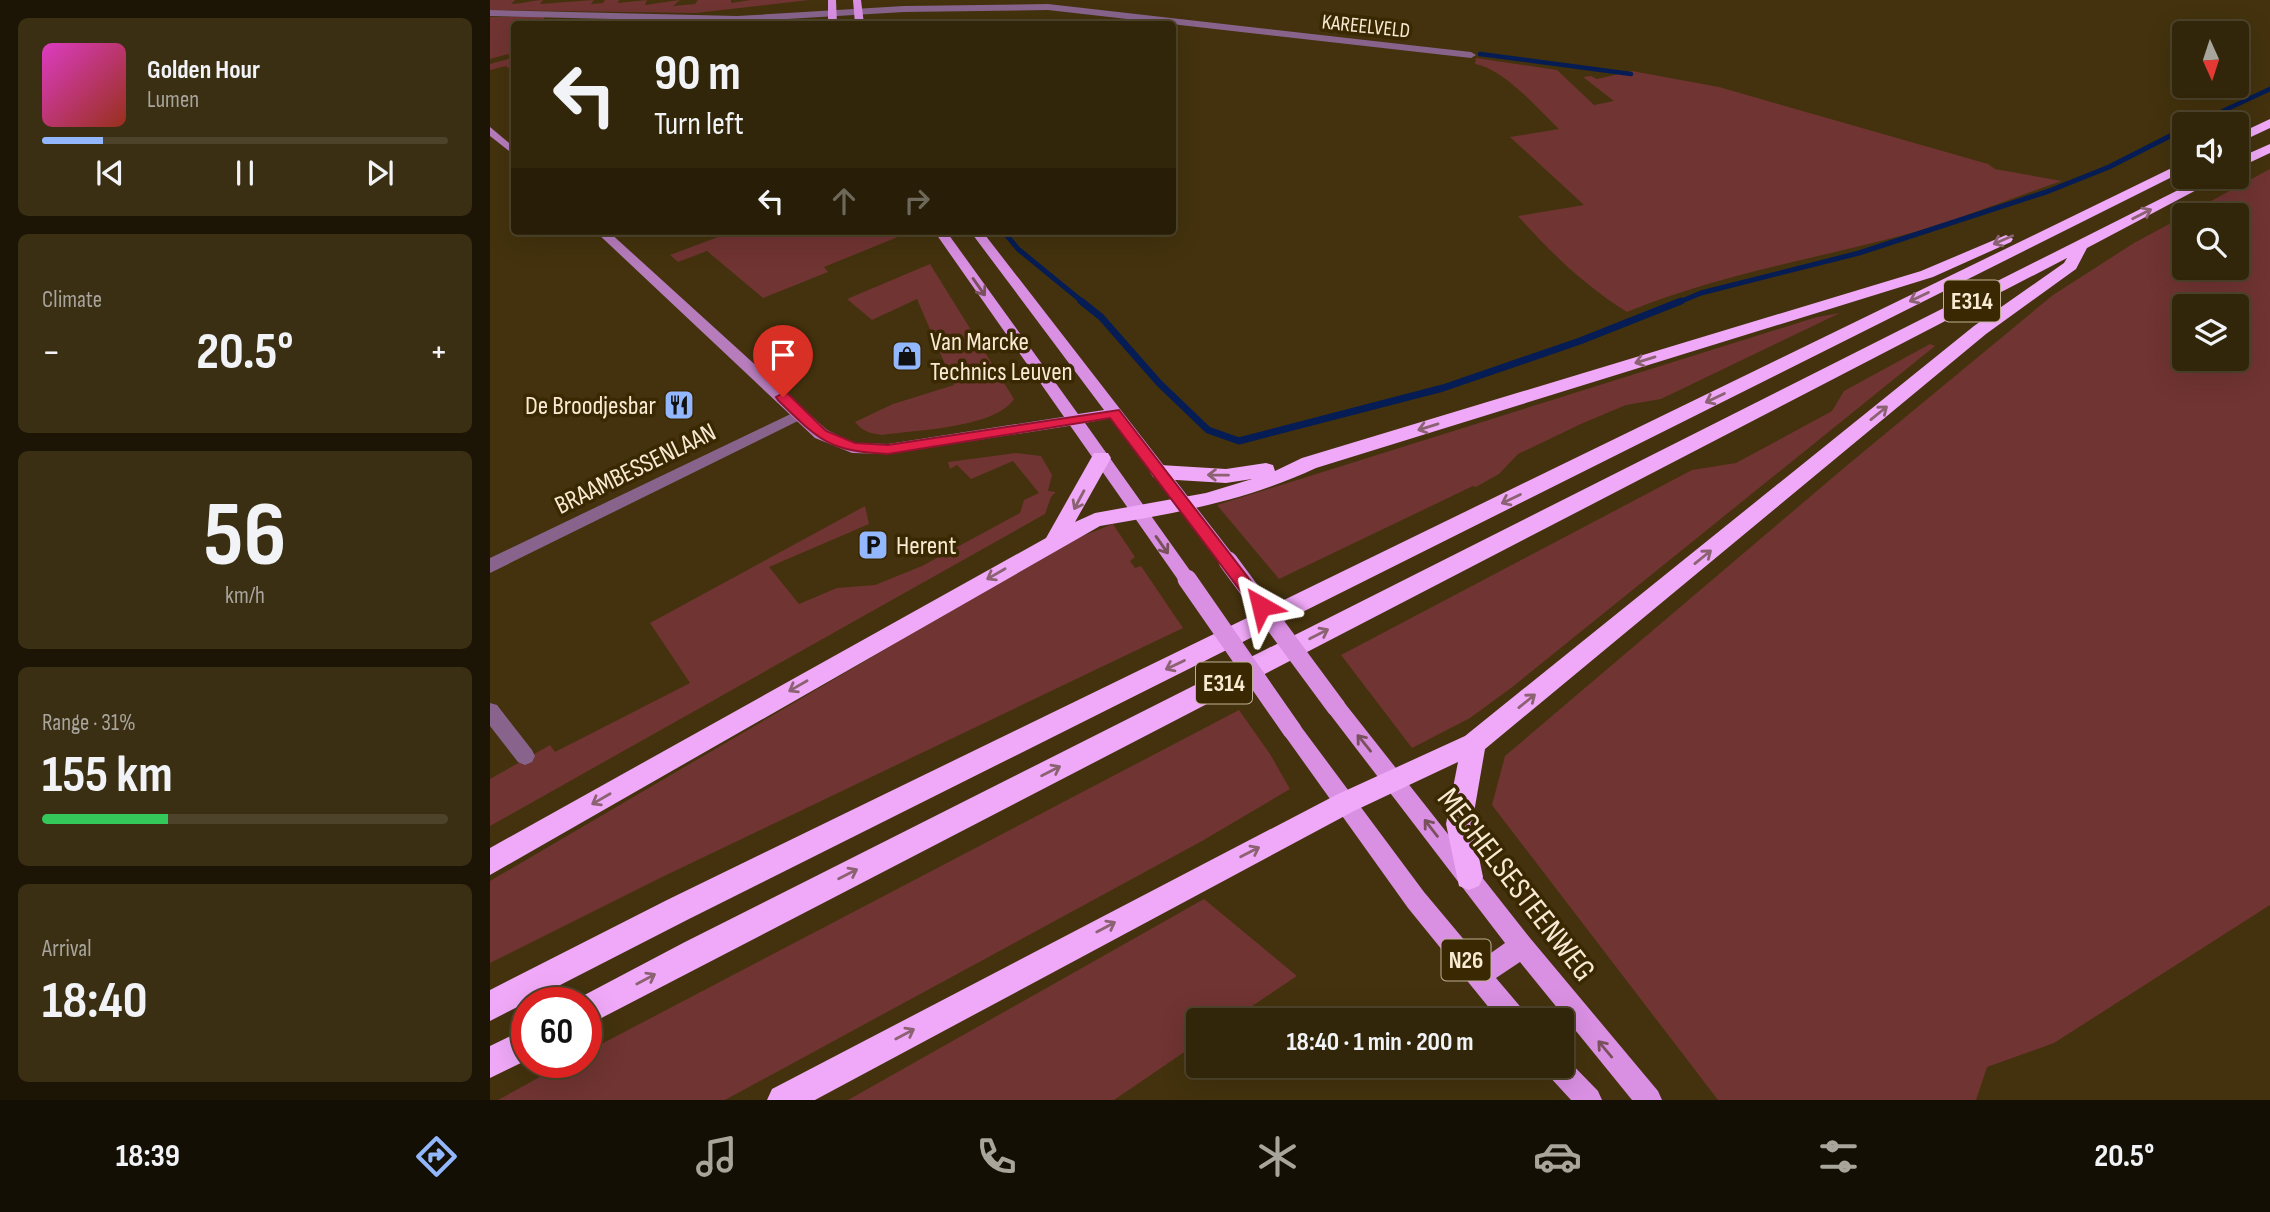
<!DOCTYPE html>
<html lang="en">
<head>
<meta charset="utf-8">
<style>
  :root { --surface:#32260a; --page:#3a2e13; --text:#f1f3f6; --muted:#a8a59c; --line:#4d432b; --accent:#93b7fd }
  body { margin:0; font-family:"Sofia Sans Condensed",sans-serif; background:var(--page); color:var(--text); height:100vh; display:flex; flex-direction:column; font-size:26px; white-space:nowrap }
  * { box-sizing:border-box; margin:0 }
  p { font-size:23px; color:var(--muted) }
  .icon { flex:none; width:38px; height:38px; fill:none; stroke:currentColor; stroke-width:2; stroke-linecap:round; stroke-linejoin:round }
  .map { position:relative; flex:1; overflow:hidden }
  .panel { display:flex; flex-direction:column; gap:18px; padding:18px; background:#1c1506; width:490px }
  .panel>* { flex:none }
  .hud { position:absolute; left:21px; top:21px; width:665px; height:214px; border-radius:7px; box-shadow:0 7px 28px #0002,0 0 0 2px var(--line); background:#32260a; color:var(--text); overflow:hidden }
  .needle { width:46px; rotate:177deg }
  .controls { position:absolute; left:1682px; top:21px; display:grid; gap:14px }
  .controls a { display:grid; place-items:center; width:77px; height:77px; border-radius:7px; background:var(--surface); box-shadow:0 7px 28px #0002,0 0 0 2px var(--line); font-size:35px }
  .speed { position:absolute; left:21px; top:987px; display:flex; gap:14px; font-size:35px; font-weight:700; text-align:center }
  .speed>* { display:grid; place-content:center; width:91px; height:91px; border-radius:50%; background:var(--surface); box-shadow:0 7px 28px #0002,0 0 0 2px var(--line); line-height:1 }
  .speed .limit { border:10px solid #d22; background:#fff; color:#111 }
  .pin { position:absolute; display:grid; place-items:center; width:60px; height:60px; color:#fff; margin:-72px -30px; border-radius:50% 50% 50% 0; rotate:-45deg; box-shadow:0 0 7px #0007 }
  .pin .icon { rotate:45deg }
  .me { position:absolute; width:77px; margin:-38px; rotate:323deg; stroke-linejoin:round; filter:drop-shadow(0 0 5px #0008) }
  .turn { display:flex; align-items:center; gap:24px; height:147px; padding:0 28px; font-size:32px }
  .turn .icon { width:91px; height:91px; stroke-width:2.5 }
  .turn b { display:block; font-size:49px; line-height:60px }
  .lanes { display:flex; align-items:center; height:66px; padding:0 28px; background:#0003; justify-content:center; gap:35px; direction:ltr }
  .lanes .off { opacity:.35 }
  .big { font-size:52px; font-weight:700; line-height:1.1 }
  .panel .card { flex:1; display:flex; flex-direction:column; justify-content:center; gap:10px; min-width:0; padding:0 24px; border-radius:10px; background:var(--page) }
  .panel .dial { align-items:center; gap:0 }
  .dial b { font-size:91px; line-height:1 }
  .song { display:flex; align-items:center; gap:21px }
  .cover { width:84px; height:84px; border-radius:10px; background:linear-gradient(135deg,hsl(310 70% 55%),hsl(10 70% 35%)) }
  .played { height:7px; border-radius:4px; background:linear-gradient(90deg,var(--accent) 15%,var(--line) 15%) }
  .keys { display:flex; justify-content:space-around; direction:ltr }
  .heat { display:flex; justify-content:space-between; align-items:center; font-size:38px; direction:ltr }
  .charge { height:10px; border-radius:5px; background:linear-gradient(90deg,#34c759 31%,var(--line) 0) }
  .trip { position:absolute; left:696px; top:1008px; width:388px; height:70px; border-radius:7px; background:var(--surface); box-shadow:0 7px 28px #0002,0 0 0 2px var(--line); font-weight:700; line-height:70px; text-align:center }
  .dock { display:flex; height:112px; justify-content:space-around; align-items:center; background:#140f04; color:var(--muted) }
  .dock .icon { width:49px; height:49px }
  .dock .on { color:var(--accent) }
  .dock b { font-size:32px; color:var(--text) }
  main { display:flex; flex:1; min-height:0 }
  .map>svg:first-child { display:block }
</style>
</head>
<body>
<main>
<section class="panel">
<div class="card">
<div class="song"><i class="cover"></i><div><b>Golden Hour</b><p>Lumen</p></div></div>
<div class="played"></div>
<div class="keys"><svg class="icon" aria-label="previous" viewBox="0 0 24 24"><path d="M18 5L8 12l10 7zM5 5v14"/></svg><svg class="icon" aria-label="pause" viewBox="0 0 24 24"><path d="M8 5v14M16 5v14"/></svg><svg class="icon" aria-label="next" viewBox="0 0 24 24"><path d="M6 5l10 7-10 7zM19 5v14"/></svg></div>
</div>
<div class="card"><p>Climate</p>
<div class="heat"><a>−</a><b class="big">20.5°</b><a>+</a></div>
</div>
<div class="card dial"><b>56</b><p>km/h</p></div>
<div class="card"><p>Range · 31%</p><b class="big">155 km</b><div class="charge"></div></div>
<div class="card"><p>Arrival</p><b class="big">18:40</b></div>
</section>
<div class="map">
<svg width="1780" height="1100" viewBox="0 0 1780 1100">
  <rect width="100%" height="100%" fill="#43320d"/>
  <!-- green -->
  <path fill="#703432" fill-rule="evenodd" d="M 0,0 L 25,0 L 21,4 C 33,4 42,0 53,0 L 50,4 L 104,0 L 101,4 L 113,3 L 115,0 L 129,0 L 128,3 L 157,0 L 155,5 L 190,0 L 183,6 L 205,4 L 208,0 L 241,0 L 241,3 L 261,0 L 319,0 L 206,13 L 0,10 Z
    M 0,17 L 54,17 L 54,24 L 24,24 L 24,73 L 16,66 L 0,70 L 0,64 L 22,58 L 18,54 L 0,59 Z
    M 986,58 L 1067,70 L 1104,105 L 1124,101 L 1093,77 L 1101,76 L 1107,79 L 1142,71 L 1229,87 L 1498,164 L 1505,169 L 1572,181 C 1518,199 1464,222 1410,236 C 1318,260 1225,276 1137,312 C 1094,285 1061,253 1028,216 L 1094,205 L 1020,137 L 1069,129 C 1048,109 1014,69 985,64 Z
    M 1780,169 L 1780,905 L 1564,1043 L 1497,1067 L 1486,1100 L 1228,1100 L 1002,805 L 1015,756 L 1355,467 L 1563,295 L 1644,243 L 1694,216 L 1694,268 L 1746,268 L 1746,215 L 1695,215 ZM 1694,306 L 1746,306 L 1746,359 L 1694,359 Z
    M 244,231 L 419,231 L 420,232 L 334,267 L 338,272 L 273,298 L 217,251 L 188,262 L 180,255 Z
    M 440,264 L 524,399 C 505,428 426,430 392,435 C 380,433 373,432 365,422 L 403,404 L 464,385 L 427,299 L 382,320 L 357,299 Z
    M 1350,313 L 1171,399 L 1136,405 L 1093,423 L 1028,454 L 1009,474 L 986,487 L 983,486 L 789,579 L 727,505 L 1327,317 Z
    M 1440,344 L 1445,346 L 1021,688 L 980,718 L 922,748 L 851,655 L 1202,470 L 1246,463 L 1342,411 L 1354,391 Z
    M 526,453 L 551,456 L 562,475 L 558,491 L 566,492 L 561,497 L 555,514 L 0,826 L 0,779 L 60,745 L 65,752 L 200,683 L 160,623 L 375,506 L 379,524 L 279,567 L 309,604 L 347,588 L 385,585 L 432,566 L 530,513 L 534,500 L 549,493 L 523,461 L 481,479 L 467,465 L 460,469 L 458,462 Z
    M 623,524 L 645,557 L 640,561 L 645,568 L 651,566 L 693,628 L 168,879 L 0,963 L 0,881 L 580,541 Z
    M 749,710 L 780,754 L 800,789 L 712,841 L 235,1100 L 8,1100 L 77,1062 L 96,1062 L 96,1052 Z
    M 714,899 L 807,976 L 741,1020 L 709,1020 L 709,1042 L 624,1100 L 358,1100 Z"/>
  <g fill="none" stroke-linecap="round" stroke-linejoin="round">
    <!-- stream-far2 -->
    <path stroke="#051c54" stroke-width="4.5" d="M 990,54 L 1141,74
      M 1705,124 L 1780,89
      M 1682,135 L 1694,129"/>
    <!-- stream-far1 -->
    <path stroke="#051c54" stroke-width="5" d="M 513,231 L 528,249 L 594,303
      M 1187,303 L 1211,293 L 1369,253 L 1559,191 L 1619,167 L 1686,133"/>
    <!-- stream -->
    <path stroke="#051c54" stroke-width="7" d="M 591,301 L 611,317 L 669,383 L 718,430 L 749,441 L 953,388 L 1090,341 L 1191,301"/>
    <!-- street -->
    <path fill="#88648c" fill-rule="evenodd" d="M 558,4 L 981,52 L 986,55 L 981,58 L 558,10 L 414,12 L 247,22 L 0,16 L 0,10 L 247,16 L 414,6 Z
      M 311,409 L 316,411 L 319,414 L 316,417 L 0,573 L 0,558 Z
      M 0,703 L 7,705 L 42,750 L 45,756 L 42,762 L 35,765 L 28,762 L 0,726 Z"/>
    <!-- secondary -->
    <path fill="#b67cbc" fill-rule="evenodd" d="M 0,127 L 24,147 L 24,155 L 0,136 Z
      M 105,231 L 118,231 L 337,430 L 364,443 L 398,444 L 585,415 L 593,420 L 585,425 L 398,454 L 362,453 L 325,438 Z"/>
    <!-- primary -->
    <path fill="#d98fe2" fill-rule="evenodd" d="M 338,0 L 346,0 L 347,24 L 338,24 Z
      M 363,0 L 371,0 L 374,24 L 365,24 Z
      M 444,231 L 456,231 L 588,414 L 614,410 L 480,231 L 492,231 L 744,556 L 747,561 L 744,566 L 732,566 L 621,418 L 595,423 L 706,579 L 703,584 L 691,584 Z
      M 846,699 L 853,701 L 1040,938 L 1168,1091 L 1172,1100 L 1142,1100 L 1030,962 L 1006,978 L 1034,1011 L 1038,1020 L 1009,1020 L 918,908 L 795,736 L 792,730 L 795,724 L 802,721 L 809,724 L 934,892 L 991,960 L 1015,943 L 839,713 L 836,707 L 839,701 Z
      M 1073,1055 L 1108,1091 L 1112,1100 L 1081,1100 L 1058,1075 L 1054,1066 L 1073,1066 Z"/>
    <!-- highway -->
    <path fill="#f0a9f8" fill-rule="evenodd" d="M 1780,119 L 1780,128 L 1746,144 L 1746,135 Z
      M 1780,144 L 1780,153 L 1746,169 L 1746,159 Z
      M 1694,162 L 1694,171 L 197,920 L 0,1021 L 0,990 L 177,900 Z
      M 1714,177 L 1731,177 L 1597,248 L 1586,269 L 1496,334 L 995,749 L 982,824 L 993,877 L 989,886 L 979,890 L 969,886 L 956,824 L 968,762 L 864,811 L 325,1100 L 277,1100 L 282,1089 L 846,795 L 975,736 L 1484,326 L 1574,263 L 1577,258 L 96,1026 L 96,1003 L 84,1003 L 85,1000 L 193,943 Z
      M 1516,235 L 1523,239 L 1521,242 L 1443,277 L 826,468 C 755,501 687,513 610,526 L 0,875 L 0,848 L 556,538 L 604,453 L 618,453 L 621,458 L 585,522 L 605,513 L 716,493 L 762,479 L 736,483 L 670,479 L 663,477 L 660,472 L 663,467 L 670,465 L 736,469 L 776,463 L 783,465 L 785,471 L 812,458 L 1431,271 Z
      M 37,1028 L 37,1060 L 0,1078 L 0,1046 Z"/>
    <!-- primary-bridge -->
    <path stroke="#d98fe2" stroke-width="19" d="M 738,561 L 846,707
      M 697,579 L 802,730"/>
  </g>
  <!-- one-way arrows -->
  <defs><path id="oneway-shaft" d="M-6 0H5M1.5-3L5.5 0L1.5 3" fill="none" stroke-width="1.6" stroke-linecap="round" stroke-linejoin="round" transform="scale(1.75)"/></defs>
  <g stroke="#8b6271">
    <use href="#oneway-shaft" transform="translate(1652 214) rotate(-27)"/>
    <use href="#oneway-shaft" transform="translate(1513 240) rotate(156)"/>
    <use href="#oneway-shaft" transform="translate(1429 297) rotate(154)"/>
    <use href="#oneway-shaft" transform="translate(1155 360) rotate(163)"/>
    <use href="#oneway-shaft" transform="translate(1225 398) rotate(154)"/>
    <use href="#oneway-shaft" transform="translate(1389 413) rotate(-39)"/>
    <use href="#oneway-shaft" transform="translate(938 427) rotate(163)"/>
    <use href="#oneway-shaft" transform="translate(728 475) rotate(-179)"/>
    <use href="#oneway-shaft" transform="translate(1021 499) rotate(154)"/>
    <use href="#oneway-shaft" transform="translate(589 500) rotate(118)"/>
    <use href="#oneway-shaft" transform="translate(1213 557) rotate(-39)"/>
    <use href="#oneway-shaft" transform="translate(506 574) rotate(150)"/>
    <use href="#oneway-shaft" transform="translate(829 634) rotate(-27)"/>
    <use href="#oneway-shaft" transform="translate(685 665) rotate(154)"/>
    <use href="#oneway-shaft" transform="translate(308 686) rotate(150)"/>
    <use href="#oneway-shaft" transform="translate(1037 701) rotate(-39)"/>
    <use href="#oneway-shaft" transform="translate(561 771) rotate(-27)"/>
    <use href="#oneway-shaft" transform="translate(111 799) rotate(150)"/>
    <use href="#oneway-shaft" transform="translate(760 852) rotate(-27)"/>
    <use href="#oneway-shaft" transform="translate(358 874) rotate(-27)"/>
    <use href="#oneway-shaft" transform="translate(616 927) rotate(-28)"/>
    <use href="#oneway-shaft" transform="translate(156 979) rotate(-28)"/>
    <use href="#oneway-shaft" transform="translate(415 1034) rotate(-28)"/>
  </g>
  <g stroke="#79515c">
    <use href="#oneway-shaft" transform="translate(489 287) rotate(55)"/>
    <use href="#oneway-shaft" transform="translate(672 545) rotate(55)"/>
    <use href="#oneway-shaft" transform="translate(874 743) rotate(-129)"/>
    <use href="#oneway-shaft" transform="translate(941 828) rotate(-128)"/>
    <use href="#oneway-shaft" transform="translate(1115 1049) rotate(-130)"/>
  </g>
  <!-- route -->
  <path fill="#e11d48" stroke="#92132f" stroke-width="2" d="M 293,393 L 298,394 L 336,431 L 365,443 L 398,445 L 629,410 L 780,606 L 777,610 L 765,610 L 620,418 L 398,454 C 338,451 330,441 288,400 L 286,397 Z"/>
  <!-- icons -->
  <defs>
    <g id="shop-square" transform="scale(1.575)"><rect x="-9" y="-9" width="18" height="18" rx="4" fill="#93b7fd" stroke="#392802"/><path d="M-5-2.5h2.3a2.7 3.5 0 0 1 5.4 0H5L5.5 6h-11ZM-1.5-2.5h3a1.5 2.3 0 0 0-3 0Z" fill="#111"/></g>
    <g id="restaurant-square" transform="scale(1.575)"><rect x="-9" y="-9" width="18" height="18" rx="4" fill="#93b7fd" stroke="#392802"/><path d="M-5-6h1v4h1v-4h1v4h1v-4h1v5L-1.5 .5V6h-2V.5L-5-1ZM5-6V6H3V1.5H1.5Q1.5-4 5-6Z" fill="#111"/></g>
    <g id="parking-square" transform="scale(1.575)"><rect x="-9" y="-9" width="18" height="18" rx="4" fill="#93b7fd" stroke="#392802"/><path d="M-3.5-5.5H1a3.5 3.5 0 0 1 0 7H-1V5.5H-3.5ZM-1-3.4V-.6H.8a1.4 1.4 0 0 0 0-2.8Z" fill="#111"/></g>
  </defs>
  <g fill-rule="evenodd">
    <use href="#shop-square" x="417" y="356"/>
    <use href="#restaurant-square" x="189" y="405"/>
    <use href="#parking-square" x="383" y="545"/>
  </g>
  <g text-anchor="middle" stroke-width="7" stroke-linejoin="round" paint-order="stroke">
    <!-- far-street labels -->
    <g font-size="21" fill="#f9ebd3" stroke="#392802">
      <text transform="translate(876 26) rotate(6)" y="7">KAREELVELD</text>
    </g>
    <!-- shield labels -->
    <g fill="#392802" stroke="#bfb094" stroke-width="2">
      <rect x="1454" y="280.5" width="56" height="41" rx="5"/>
      <rect x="706" y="662.5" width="56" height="41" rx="5"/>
      <rect x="951.5" y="939.5" width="49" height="41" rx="5"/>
    </g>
    <g font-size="24" font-weight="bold" fill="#f9ebd3">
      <text x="1482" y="309">E314</text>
      <text x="734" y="691">E314</text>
      <text x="976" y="968">N26</text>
    </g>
    <!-- poi labels -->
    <g font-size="26" fill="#f9ebd3" stroke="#392802" text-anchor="start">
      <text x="440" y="350">Van Marcke<tspan x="440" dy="30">Technics Leuven</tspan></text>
      <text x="166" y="414" text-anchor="end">De Broodjesbar</text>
      <text x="406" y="554">Herent</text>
    </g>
    <!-- street labels -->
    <g font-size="26" fill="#f9ebd3" stroke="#392802">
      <text transform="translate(145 468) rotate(-26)" y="9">BRAAMBESSENLAAN</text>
    </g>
    <!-- near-street labels -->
    <g font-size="32" fill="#f9ebd3" stroke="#392802">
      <text transform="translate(1027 884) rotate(52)" y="11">MECHELSESTEENWEG</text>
    </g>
  </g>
</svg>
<div class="controls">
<a><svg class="needle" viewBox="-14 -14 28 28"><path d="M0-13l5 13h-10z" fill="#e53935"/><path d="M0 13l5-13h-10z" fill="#a8a59c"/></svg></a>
<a><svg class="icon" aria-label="sound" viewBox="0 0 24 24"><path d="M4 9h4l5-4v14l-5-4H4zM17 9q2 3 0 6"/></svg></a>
<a><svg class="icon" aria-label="search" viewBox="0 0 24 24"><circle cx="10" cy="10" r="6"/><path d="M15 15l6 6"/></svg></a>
<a><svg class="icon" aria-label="layers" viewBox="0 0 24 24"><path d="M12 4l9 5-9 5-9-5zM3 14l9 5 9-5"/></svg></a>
</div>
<div class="speed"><div class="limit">60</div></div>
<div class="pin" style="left:293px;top:397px;background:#d93025"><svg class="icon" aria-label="arrive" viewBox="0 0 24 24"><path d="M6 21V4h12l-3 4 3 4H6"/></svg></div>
<svg class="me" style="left:771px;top:606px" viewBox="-20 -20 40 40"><path d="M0-17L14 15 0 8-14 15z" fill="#e11d48" stroke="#fff" stroke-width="4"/></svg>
<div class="trip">18:40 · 1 min · 200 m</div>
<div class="hud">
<div class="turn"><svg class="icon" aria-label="left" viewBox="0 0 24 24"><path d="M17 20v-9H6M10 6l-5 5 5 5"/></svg><div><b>90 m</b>Turn left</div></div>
<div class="lanes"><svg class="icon" aria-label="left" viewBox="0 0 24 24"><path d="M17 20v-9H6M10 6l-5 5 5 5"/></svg><svg class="icon off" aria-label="ahead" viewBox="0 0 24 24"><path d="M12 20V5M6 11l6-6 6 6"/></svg><svg class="icon off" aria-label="right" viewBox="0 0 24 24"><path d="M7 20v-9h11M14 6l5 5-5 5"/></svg></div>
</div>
</div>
</main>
<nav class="dock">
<b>18:39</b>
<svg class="icon on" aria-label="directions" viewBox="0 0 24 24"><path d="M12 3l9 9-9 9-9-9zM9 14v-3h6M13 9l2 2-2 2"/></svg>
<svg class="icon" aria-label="music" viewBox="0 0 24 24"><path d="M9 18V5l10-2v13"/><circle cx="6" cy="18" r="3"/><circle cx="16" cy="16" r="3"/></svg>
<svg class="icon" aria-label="phone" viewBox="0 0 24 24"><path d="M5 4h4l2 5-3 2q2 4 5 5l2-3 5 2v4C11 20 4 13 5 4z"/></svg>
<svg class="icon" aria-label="climate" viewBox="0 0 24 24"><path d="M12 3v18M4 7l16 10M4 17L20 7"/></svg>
<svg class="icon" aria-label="car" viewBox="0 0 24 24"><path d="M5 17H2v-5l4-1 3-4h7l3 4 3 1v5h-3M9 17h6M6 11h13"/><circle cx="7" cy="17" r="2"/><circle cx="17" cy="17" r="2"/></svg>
<svg class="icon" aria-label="filters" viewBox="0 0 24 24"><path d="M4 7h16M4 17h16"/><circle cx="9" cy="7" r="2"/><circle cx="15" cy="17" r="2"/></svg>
<b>20.5°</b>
</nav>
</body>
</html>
